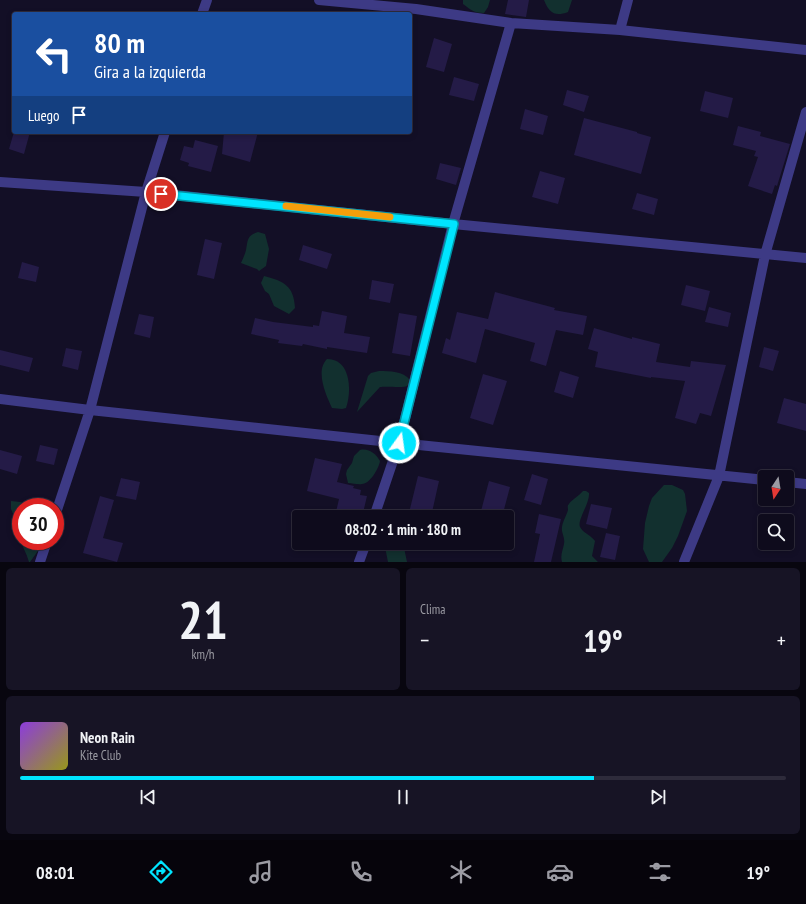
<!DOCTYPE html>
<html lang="es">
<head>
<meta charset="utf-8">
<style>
  :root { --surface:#0e0b1c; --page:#171425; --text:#f1f3f6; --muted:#9b9ba3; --line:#2e2b3b; --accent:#00e5ff }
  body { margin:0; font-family:"PT Sans Narrow",sans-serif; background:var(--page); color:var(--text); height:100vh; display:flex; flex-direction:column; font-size:15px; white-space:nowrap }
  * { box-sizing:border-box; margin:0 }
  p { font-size:13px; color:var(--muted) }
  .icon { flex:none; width:22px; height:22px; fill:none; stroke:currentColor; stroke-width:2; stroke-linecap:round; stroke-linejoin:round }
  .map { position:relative; height:562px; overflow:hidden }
  .sheet { display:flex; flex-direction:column; gap:6px; padding:6px; background:#08060f; flex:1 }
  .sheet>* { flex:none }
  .top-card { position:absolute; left:12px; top:12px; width:400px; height:122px; border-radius:4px; box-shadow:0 2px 6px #0003,0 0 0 1px var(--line); background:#1a4fa0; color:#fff; overflow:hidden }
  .needle { width:26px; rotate:192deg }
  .controls { position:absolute; left:758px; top:470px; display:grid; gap:8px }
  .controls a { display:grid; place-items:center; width:36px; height:36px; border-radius:4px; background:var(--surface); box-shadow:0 2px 6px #0003,0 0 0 1px var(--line); font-size:20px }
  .speed { position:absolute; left:12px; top:498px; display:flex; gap:8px; font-size:20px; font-weight:700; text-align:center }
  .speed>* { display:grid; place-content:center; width:52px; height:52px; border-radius:50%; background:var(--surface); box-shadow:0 2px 6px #0003,0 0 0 1px var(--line); line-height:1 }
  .speed .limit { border:6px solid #d22; background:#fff; color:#111 }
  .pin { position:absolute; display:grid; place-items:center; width:34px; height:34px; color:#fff; margin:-17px; border:2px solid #fff; border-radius:50%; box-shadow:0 1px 4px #0007 }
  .me { position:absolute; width:44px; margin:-22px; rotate:14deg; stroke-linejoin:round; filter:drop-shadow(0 0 3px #0008) }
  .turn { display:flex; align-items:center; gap:14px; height:84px; padding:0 16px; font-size:18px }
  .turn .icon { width:52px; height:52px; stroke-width:2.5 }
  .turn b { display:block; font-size:28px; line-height:34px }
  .then { display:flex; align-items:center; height:38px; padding:0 16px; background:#0003; gap:8px; font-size:15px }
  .big { font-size:30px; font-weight:600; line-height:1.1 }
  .sheet .widget { flex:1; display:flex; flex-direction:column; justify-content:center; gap:6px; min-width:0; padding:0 14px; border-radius:6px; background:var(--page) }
  .sheet .dial { align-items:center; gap:0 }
  .dial b { font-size:52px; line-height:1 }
  .song { display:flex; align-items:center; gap:12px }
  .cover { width:48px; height:48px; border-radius:6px; background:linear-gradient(135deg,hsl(270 70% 55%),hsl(60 70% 35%)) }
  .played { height:4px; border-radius:2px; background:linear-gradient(90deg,var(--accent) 75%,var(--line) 75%) }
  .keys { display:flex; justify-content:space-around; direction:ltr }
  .heat { display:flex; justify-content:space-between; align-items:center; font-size:22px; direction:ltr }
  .sheet .tiles { flex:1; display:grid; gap:6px; grid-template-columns:1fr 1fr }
  .widget:last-child { grid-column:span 2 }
  .trip { position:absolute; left:292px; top:510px; width:222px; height:40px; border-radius:4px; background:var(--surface); box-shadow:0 2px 6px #0003,0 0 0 1px var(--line); font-weight:600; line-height:40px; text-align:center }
  .tabs { display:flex; height:64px; justify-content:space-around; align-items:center; background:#06040b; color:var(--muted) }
  .tabs .icon { width:28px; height:28px }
  .tabs .current { color:var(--accent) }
  .tabs b { font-size:18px; color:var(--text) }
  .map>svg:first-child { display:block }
</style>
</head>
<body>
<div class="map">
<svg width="806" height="562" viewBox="0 0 806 562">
  <rect width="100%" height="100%" fill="#130f26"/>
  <!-- green -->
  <path fill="#12302f" d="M 463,0 L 490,0 L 488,7 L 484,13 C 474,13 471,10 463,4 Z
    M 544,0 L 572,0 L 568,12 C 555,17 549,13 544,0 Z
    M 258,232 L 265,234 L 269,249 L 266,266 L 259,271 L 257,269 L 241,263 C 243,259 245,254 246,250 C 248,239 247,236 258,232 Z
    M 264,276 C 284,281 294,286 295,308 L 289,314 L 274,306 L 269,294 L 265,291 L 261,283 Z
    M 327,359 C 351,359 352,391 346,408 L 342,409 L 332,408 C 326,395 315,371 327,359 Z
    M 379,371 C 390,371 403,371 410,380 C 409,383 410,384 407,386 C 404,388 386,386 380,387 L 357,412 L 368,376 L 371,373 Z
    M 360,450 C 369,448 376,454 380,461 C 379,468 370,484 362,484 C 358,485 353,483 348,483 L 346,474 L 347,470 L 352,463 L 354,456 Z
    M 664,485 L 672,485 L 683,490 L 685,494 L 687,511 L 678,536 L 672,548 L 662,562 L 649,562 L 643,549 L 645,523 L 649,506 L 652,498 Z
    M 583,491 L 586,491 L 589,493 C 590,503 577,520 580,527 C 583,533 591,535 595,541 L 592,556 L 598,562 L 562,562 C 560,555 563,550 564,544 C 565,539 563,536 562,531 C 561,524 566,517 568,510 C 568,507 567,506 569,504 C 570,501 579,496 583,491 Z
    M 11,501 L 20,502 L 37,507 L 21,507 L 21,541 L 45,541 L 30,562 L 29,562 L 27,556 L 20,540 L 14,516 L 11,509 Z
    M 386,543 L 403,543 L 407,562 L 388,562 L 385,547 Z"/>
  <!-- building -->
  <path fill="#241b47" d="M 508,0 L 529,0 L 526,17 L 505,14 Z
    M 434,38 L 452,44 L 444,72 L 426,67 Z
    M 454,77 L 479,84 L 474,101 L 449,95 Z
    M 567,90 L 589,96 L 584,112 L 563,105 Z
    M 705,91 L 733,98 L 728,118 L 700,111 Z
    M 525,109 L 548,116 L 543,135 L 520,129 Z
    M 584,118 L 637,132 L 637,133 L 651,137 L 641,174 L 574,155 Z
    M 738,126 L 761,132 L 760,136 L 790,144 L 777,186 L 775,185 L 772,194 L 748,186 L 758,157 L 754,156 L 756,151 L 733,145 Z
    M 14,132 L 30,132 L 24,154 L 9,149 Z
    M 224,132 L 258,132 L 250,162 L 222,154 Z
    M 195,140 L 218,146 L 211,172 L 188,166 L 189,163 L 180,160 L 184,146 L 193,148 Z
    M 440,163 L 461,168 L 456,185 L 436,179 Z
    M 540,171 L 565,178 L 558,204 L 532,197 Z
    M 637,193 L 658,199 L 654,215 L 632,209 Z
    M 205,239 L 222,243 L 214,279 L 197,275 Z
    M 303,245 L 332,254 L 327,269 L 299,260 Z
    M 22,262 L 39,267 L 36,282 L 18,278 Z
    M 372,280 L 394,284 L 390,303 L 369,299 Z
    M 686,285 L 710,291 L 705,311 L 681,305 Z
    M 495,292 L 555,308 L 554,310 L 587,316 L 583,335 L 556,330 L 546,366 L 530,361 L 535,343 L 485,329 L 476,363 L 442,353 L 446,338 L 450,340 L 457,312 L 488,319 Z
    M 709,307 L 731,313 L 728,327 L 705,322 Z
    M 322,311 L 347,316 L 344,333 L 370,337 L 367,353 L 327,347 L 327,349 L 303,344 L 302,346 L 278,343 L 279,340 L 251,334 L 255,318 L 273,322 L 313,327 L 313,325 L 319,326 Z
    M 399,313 L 417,316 L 410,356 L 392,353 Z
    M 139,314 L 154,317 L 150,338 L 134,334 Z
    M 594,328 L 632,339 L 632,337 L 660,344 L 656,362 L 690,367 L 691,361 L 726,365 L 711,416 L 700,413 L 696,424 L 675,418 L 685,381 L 651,377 L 651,378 L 595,367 L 598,352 L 588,349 Z
    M 764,347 L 779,351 L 773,371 L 759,367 Z
    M 66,348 L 82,351 L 78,370 L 62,366 Z
    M 0,350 L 33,358 L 29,372 L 0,365 Z
    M 560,371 L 579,377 L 573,398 L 554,392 Z
    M 483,374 L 507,381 L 493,425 L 470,418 Z
    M 784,398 L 806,404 L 806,431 L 777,423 Z
    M 40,445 L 58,449 L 54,465 L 36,461 Z
    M 0,450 L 22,456 L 17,474 L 0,469 Z
    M 315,458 L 342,464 L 337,482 L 354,486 L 353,488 L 361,490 L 360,495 L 367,496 L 363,513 L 356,517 L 336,512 L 339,499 L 307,491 Z
    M 532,474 L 548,479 L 541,505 L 524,500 Z
    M 418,476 L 439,481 L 431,517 L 408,517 Z
    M 121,478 L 140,482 L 136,500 L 116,496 Z
    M 489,481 L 510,487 L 502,517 L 481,511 Z
    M 100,496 L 114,500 L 103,538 L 123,543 L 117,562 L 83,553 Z
    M 591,504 L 612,508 L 607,529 L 586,524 Z
    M 539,514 L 561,519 L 551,562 L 534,562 L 540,534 L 535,533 Z
    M 606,533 L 620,536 L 615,560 L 600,557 Z"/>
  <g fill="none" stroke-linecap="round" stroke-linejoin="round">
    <!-- minor -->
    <path stroke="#3d3a85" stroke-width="10" d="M 319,0 L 416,9 L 511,23 L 620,30 L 806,50
      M 202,14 L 207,0
      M 511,23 L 453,224 L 399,443 L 765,480
      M 620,30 L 628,0
      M 0,182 L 146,192 L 165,132
      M 0,399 L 90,410 L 399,443 L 374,517
      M 787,482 L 806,484
      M 55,516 L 90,410 L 146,192 L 453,224 L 806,258
      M 40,562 L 47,541
      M 359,562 L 366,543
      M 684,562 L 719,476 L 765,255 L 806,112"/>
  </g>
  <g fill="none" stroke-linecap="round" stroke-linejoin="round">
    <!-- route casing -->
    <g stroke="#0095a6" stroke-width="10">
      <path id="route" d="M 161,194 L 454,224 L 399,443"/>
    </g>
    <!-- route -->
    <use href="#route" stroke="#00e5ff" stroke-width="7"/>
    <!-- slow -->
    <path stroke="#f59e0b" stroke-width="7" d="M 286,206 L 390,217"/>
  </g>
</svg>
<div class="controls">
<a><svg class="needle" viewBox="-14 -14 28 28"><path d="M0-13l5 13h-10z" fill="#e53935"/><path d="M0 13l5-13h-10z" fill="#9b9ba3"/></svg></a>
<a><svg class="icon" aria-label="search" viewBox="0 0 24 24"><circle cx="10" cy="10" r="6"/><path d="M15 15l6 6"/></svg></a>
</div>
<div class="speed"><div class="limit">30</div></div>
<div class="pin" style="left:161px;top:194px;background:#d93025"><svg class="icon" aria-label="arrive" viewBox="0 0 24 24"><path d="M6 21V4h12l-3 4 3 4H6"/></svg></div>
<svg class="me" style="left:399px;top:443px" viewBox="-20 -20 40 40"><circle r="17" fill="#00e5ff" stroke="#fff" stroke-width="3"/><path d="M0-11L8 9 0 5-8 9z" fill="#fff"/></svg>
<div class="trip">08:02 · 1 min · 180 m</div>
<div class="top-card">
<div class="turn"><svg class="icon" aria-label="left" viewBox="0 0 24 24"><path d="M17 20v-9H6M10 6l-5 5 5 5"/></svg><div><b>80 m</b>Gira a la izquierda</div></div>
<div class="then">Luego<svg class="icon" aria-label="arrive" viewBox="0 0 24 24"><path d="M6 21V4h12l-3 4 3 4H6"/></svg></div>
</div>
</div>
<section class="sheet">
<div class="tiles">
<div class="widget dial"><b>21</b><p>km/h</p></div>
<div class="widget"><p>Clima</p>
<div class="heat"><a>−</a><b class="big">19°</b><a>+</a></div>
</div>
<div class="widget">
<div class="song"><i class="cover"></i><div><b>Neon Rain</b><p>Kite Club</p></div></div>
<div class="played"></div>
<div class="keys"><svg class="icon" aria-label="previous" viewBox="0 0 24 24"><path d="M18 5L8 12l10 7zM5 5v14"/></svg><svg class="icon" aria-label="pause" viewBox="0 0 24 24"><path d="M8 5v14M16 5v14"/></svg><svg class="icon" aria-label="next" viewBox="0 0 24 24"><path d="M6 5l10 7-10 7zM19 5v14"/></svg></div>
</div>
</div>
</section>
<nav class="tabs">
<b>08:01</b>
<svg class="icon current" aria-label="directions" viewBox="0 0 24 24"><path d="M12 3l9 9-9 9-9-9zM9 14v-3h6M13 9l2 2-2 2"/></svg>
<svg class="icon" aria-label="music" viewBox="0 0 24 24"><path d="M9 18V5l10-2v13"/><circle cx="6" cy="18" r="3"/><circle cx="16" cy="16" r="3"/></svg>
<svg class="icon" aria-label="phone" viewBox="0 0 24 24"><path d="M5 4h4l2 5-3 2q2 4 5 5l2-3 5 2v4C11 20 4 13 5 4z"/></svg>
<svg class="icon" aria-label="climate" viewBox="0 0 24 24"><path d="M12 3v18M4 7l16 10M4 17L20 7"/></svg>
<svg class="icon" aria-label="car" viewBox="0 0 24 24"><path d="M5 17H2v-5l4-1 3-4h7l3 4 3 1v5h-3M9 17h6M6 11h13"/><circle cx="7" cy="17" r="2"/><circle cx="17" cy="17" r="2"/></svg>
<svg class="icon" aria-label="filters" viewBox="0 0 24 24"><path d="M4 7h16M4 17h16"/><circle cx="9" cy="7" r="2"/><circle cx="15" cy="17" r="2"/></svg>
<b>19°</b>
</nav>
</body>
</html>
